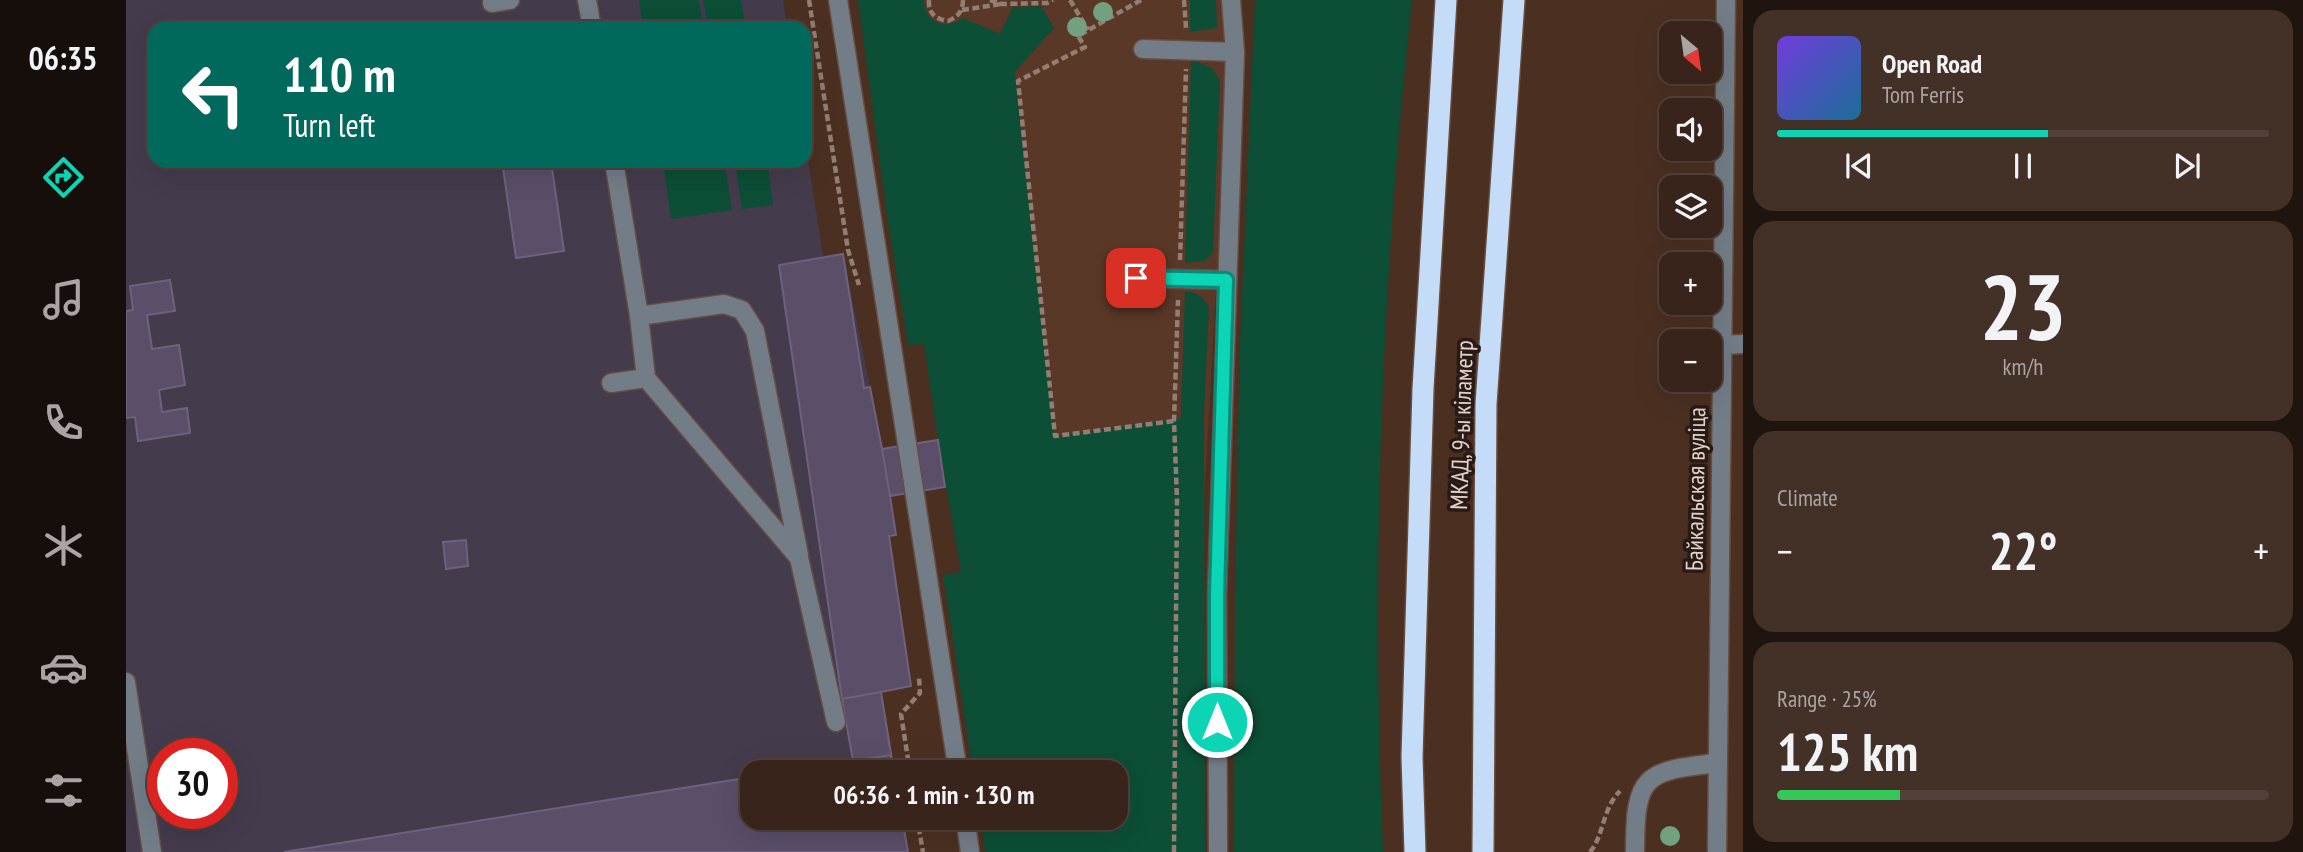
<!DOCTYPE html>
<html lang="en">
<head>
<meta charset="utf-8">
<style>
  :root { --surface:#38241a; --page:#433027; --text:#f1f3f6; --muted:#aba4a2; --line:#524139; --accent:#0cd5b5 }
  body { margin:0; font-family:"PT Sans Narrow",sans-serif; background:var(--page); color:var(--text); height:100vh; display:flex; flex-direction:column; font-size:26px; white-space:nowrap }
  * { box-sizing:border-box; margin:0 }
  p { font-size:23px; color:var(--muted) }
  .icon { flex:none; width:38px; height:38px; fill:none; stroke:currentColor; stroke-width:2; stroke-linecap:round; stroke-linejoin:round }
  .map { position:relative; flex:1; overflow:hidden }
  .details { display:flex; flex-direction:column; gap:10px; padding:10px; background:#1f140e; width:560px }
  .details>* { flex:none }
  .hud { position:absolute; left:21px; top:21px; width:665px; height:147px; border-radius:21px; box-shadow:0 7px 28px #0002,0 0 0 2px var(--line); background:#00695c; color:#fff; overflow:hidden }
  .needle { width:46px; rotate:151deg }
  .fabs { position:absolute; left:1533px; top:21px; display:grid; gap:14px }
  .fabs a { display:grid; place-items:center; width:63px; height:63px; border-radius:14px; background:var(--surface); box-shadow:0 7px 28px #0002,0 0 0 2px var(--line); font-size:35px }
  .speed { position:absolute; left:21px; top:738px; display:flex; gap:14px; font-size:35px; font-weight:700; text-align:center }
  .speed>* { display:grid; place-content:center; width:91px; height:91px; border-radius:50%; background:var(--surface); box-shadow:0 7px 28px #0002,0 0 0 2px var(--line); line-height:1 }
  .speed .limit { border:10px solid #d22; background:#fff; color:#111 }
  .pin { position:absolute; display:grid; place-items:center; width:60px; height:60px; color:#fff; margin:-30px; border-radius:14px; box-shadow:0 4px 10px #0006 }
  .me { position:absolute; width:77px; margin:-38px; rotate:0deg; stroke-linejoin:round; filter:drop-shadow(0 0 5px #0008) }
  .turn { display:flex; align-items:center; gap:24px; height:147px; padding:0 21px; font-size:32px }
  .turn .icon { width:91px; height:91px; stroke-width:2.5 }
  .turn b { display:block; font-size:49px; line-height:60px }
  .big { font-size:52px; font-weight:700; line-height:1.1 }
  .details .widget { flex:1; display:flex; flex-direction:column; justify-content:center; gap:10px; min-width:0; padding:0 24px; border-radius:21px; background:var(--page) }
  .details .dial { align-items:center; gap:0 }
  .dial b { font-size:91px; line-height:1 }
  .song { display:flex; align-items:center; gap:21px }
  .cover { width:84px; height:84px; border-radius:10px; background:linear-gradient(135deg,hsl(260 70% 55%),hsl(200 70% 35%)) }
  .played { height:7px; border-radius:4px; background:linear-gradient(90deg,var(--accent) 55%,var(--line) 55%) }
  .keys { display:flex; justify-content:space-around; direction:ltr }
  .heat { display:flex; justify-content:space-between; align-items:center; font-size:38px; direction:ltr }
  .charge { height:10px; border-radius:5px; background:linear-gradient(90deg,#34c759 25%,var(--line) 0) }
  .trip { position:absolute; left:614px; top:760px; width:388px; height:70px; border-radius:21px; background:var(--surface); box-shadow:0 7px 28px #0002,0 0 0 2px var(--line); font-weight:700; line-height:70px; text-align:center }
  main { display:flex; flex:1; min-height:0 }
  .tab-bar { display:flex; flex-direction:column; width:126px; justify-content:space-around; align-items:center; background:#160e0a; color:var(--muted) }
  .tab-bar .icon { width:49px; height:49px }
  .tab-bar .current { color:var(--accent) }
  .tab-bar b { font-size:32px; color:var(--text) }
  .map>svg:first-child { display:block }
</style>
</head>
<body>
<main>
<nav class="tab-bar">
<b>06:35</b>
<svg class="icon current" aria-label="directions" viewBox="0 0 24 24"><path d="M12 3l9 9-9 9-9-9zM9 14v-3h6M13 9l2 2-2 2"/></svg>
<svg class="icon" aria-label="music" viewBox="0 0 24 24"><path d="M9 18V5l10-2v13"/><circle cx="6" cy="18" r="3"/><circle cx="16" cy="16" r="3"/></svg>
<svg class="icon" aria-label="phone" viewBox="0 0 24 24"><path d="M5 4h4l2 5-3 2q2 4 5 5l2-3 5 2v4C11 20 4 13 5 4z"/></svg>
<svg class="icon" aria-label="climate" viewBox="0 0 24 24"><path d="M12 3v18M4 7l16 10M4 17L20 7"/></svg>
<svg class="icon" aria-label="car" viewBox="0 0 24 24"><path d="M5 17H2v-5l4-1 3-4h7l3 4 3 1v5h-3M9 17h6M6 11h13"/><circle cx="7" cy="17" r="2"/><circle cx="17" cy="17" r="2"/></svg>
<svg class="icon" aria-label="filters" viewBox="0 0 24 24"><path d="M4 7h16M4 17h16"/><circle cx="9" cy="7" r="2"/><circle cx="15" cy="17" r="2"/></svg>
</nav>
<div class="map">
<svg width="1617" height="852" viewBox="0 0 1617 852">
  <rect width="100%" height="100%" fill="#4b3022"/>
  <!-- built -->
  <path fill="#5a3827" d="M 735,0 L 1107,0 L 1075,551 L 844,569 Z"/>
  <!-- industrial -->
  <path fill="#443b4c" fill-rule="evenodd" d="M 0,0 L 657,0 L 661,28 L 28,28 L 28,161 L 679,161 L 679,140 L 697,256 L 717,254 L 744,387 L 770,535 L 763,536 L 785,686 L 755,692 L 768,772 L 626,772 L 626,817 L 782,852 L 0,852 ZM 37,754 L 96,754 L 96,814 L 37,814 Z"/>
  <!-- green -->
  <path fill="#0c4e36" d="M 513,0 L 573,0 L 577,28 L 517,28 Z
    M 577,0 L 615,0 L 620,28 L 582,28 Z
    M 732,0 L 798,0 C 799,23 819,31 837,18 L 874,34 L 887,7 L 915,6 L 928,28 L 889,72 L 929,436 L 1055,418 L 1059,291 C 1072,293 1077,296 1083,308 L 1078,414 L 1079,852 L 859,852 L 854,817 L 990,817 L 990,772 L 847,772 L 817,575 L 835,572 L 812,440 L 798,344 L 782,345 L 762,223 Z
    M 1064,0 L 1090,0 L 1091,28 L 1064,32 Z
    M 1129,0 L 1286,0 C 1255,283 1245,568 1257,852 L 1108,852 L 1109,590 L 1114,343 Z
    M 1065,59 L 1087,69 L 1094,81 L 1087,252 L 1079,261 L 1059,263 Z
    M 537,161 L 598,161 L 606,210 L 545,219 Z
    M 641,161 L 647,205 L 616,209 L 609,162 Z"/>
  <!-- building -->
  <path fill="#5a4e69" stroke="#6e617e" stroke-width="2" d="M 376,161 L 425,161 L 438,251 L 390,258 Z
    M 717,254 L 738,388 L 744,387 L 756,449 L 812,440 L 819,487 L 764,496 L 770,535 L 763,536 L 785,686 L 755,692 L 768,772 L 658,772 L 727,761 L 716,699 L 653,265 Z
    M 44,280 L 49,311 L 21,315 L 26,349 L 53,345 L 59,385 L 33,390 L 36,412 L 61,408 L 64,433 L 12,441 L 9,417 L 0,418 L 0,311 L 7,310 L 4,286 Z
    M 812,440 L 819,487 L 764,496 L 756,449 Z
    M 340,540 L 342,566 L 320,569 L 317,542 Z
    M 755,692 L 765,755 L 727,761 L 716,699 Z
    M 765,755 L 768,772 L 658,772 L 727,761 Z
    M 626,777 L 626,817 L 776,817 L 782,852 L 158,852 Z
    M 626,777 L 626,817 L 776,817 L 782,852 L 158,852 Z"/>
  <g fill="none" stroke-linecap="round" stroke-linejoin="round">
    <!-- minor casing -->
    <g stroke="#674d40" stroke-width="21">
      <path id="minor" d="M 461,0 L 466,28
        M 712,0 L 832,772
        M 366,3 L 384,0
        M 1017,49 L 1109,52
        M 488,161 L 513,316 L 520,378 L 673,558 L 710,722
        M 1010,278 L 1100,280
        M 513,316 L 598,304 L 616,310 L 629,331 L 673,555
        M 1596,345 L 1617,344
        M 485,383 L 520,378
        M 0,682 L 26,852
        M 839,817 L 844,852
        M 1092,852 L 1091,594 L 1109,52 L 1105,0
        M 1509,852 C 1509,775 1518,771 1591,763
        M 1591,852 L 1600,0"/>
    </g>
    <!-- highway casing -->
    <g stroke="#674d40" stroke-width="24">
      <path id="highway" d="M 1289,852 L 1286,757 L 1297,389 L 1320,0
        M 1357,852 L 1360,404 L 1388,0"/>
    </g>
    <!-- path -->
    <path stroke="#947d72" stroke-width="4.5" stroke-dasharray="7 3.5" stroke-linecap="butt" d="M 683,0 L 722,250 L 733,285
      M 803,0 C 802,13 809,19 822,21 C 832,17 837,11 837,0
      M 864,0 L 876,4 L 921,3 L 927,0
      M 944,0 L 962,30
      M 1015,0 L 952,36 L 959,47 L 892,81 L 929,436 L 1048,421
      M 1058,0 L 1060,29
      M 836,10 L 875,4
      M 1054,260 L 1060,69
      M 784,772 L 775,714 L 794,693 L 793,677
      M 791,817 L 797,852
      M 1048,852 L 1051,500 L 1048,421 L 1052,300
      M 1464,852 C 1478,836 1476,809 1494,791"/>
    <!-- minor -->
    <use href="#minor" stroke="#737d88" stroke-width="18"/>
    <!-- highway -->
    <use href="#highway" stroke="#c5dcf8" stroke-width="21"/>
  </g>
  <!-- trees -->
  <g fill="#72a180">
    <circle cx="977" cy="12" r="10"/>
    <circle cx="951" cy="27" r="10"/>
    <circle cx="1544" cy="836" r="10"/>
  </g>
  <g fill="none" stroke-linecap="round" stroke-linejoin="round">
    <!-- route casing -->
    <g stroke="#088a76" stroke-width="18">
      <path id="route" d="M 1010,278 L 1100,280 L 1091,594 L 1091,722"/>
    </g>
    <!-- route -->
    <use href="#route" stroke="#0cd5b5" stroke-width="12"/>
  </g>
  <g text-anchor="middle" stroke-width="7" stroke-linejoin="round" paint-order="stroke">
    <!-- street labels -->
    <g font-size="24" fill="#e5d3cb" stroke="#281b15">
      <text transform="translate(1336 425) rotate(-88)" y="8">МКАД, 9-ы кіламетр</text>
      <text transform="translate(1570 489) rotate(-89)" y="8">Байкальская вуліца</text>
    </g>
  </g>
</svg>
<div class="fabs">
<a><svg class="needle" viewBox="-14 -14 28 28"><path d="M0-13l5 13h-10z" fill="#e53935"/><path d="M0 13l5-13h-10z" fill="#aba4a2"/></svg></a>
<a><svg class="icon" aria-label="sound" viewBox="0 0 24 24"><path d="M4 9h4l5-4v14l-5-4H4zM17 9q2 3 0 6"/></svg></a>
<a><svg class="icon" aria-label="layers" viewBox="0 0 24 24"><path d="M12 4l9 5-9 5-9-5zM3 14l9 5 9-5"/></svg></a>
<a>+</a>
<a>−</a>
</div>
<div class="speed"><div class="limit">30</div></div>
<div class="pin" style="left:1010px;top:278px;background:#d93025"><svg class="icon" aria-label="arrive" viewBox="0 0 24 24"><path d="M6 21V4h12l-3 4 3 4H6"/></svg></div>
<svg class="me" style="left:1091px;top:722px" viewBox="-20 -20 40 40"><circle r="17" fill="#0cd5b5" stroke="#fff" stroke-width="3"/><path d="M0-11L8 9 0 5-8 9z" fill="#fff"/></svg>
<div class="trip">06:36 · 1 min · 130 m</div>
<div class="hud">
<div class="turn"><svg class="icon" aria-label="left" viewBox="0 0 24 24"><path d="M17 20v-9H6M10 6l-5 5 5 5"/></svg><div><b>110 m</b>Turn left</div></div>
</div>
</div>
<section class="details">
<div class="widget">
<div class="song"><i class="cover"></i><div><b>Open Road</b><p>Tom Ferris</p></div></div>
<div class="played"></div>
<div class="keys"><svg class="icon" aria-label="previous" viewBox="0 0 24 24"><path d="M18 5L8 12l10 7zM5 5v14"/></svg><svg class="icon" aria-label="pause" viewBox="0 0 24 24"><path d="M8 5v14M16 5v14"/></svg><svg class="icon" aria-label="next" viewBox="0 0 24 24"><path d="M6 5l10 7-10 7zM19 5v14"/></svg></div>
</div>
<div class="widget dial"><b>23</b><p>km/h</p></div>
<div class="widget"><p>Climate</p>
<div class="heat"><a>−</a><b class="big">22°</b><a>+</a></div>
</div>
<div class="widget"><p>Range · 25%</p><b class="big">125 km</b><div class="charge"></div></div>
</section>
</main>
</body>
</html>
